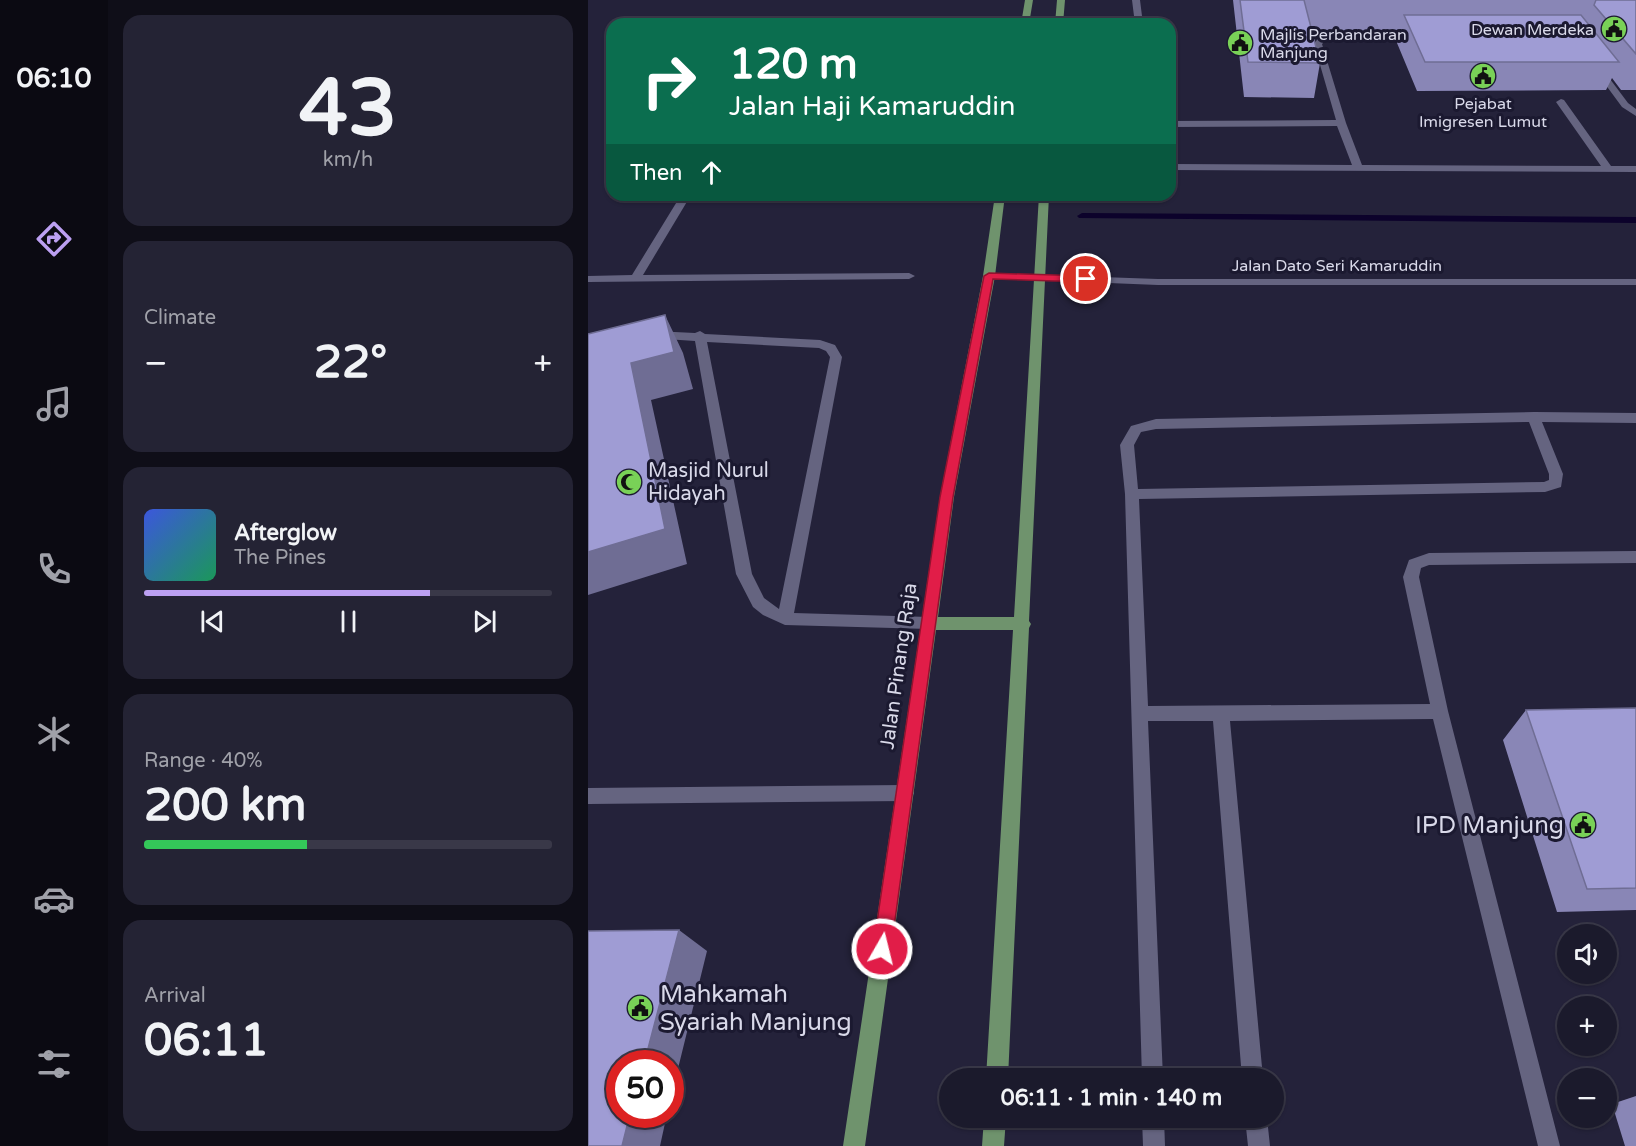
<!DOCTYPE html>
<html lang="en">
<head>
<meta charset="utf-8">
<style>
  :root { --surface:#1b1a2c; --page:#242334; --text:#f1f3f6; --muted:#a0a1a9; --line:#393848; --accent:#bca0f2 }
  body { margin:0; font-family:"Varela Round",sans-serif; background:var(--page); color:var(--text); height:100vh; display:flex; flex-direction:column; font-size:22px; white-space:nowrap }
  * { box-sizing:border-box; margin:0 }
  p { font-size:20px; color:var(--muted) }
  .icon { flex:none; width:33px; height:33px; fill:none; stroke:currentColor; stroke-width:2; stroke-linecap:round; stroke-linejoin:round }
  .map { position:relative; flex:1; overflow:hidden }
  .details { display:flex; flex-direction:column; gap:15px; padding:15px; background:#0f0e18; width:480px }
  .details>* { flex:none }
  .hud { position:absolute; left:18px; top:18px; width:570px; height:183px; border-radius:18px; box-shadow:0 2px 4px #0004,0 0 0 2px var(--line); background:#0b6e4f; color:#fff; overflow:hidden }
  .buttons { position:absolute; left:969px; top:924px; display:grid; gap:12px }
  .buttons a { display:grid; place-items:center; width:60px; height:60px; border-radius:50%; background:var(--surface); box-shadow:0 2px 4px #0004,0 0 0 2px var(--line); font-size:30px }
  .speed { position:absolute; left:18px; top:1050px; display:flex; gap:12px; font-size:30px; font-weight:700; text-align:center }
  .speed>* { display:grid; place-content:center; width:78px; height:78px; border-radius:50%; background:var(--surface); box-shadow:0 2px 4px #0004,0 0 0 2px var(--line); line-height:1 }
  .speed .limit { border:9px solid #d22; background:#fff; color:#111 }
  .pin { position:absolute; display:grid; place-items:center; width:51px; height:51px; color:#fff; margin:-26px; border:3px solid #fff; border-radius:50%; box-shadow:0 2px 6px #0007 }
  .me { position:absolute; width:66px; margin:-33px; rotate:8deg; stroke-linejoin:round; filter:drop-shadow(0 0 4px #0008) }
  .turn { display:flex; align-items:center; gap:21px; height:126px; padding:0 24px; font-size:27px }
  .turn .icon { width:78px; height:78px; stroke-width:2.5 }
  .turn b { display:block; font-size:42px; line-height:51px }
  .then { display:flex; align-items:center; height:57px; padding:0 24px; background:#0003; gap:12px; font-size:22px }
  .big { font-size:45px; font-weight:700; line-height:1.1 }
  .details .card { flex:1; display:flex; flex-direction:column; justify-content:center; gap:9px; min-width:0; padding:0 21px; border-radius:18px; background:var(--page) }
  .details .dial { align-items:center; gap:0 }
  .dial b { font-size:78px; line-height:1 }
  .song { display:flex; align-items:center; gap:18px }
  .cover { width:72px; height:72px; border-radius:9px; background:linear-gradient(135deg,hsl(230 70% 55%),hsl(150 70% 35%)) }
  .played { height:6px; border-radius:3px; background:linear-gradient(90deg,var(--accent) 70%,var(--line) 70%) }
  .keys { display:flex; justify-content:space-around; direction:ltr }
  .heat { display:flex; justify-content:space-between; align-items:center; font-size:33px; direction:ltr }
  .charge { height:9px; border-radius:4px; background:linear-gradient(90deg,#34c759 40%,var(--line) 0) }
  .trip { position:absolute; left:351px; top:1068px; width:345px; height:60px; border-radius:30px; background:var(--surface); box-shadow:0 2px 4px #0004,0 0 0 2px var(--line); font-weight:700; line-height:60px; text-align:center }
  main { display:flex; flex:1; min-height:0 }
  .tab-bar { display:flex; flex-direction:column; width:108px; justify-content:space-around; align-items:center; background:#0b0a12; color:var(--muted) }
  .tab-bar .icon { width:42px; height:42px }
  .tab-bar .on { color:var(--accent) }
  .tab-bar b { font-size:27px; color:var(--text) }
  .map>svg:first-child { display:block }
</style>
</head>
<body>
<main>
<nav class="tab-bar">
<b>06:10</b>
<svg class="icon on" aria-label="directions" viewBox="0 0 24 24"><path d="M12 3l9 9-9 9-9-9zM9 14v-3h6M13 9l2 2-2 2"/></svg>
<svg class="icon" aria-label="music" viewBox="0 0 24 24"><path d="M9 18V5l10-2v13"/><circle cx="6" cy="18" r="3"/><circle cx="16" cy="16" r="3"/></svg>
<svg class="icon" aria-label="phone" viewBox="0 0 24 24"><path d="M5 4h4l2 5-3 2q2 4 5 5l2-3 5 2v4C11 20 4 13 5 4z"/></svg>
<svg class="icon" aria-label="climate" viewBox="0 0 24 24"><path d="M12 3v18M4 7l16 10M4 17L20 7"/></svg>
<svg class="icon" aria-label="car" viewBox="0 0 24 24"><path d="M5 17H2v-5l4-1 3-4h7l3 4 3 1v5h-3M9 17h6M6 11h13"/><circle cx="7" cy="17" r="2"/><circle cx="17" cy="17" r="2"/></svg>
<svg class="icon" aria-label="filters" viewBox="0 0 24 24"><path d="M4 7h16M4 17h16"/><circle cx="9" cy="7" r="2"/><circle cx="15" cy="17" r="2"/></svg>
</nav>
<section class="details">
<div class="card dial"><b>43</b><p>km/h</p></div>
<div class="card"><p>Climate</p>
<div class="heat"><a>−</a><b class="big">22°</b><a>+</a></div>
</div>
<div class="card">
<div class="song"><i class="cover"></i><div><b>Afterglow</b><p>The Pines</p></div></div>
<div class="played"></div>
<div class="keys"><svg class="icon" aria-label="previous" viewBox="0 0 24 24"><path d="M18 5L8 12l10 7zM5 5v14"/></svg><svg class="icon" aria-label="pause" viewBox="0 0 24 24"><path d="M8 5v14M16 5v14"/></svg><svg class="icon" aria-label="next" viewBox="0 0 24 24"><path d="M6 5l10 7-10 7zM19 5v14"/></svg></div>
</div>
<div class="card"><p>Range · 40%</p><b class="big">200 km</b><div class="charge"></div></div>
<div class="card"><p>Arrival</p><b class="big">06:11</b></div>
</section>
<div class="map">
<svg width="1048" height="1146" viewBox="0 0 1048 1146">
  <rect width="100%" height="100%" fill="#24223a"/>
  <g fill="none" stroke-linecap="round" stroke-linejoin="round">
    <!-- stream -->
    <path fill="#0c022b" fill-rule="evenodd" d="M 494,213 L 1048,217 L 1048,223 L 491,218 L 489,216 Z"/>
    <!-- minor -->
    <path fill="#656480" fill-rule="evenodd" d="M 544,0 L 552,0 L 555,24 L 547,24 Z
      M 744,35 L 830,36 L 834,38 L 830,40 L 744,39 L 737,41 L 734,44 L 758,123 L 774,165 L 1013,166 L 968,102 L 973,99 L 976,100 L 1023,166 L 1048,166 L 1048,172 L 582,170 L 582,164 L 764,165 L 749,126 L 582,127 L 582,121 L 748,120 L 726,44 L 731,37 Z
      M 1007,67 L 1013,67 L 1040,103 L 1048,109 L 1048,116 L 1034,107 L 1006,69 Z
      M 93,195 L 103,195 L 55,275 L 321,273 L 327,276 L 321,279 L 0,282 L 0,276 L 44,275 Z
      M 401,273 L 570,279 L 1048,279 L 1048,285 L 570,285 L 397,278 L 395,276 Z
      M 66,331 L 107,333 L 112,331 L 117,334 L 232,340 L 247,345 L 254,357 L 206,613 L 341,617 L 347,618 L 349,623 L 347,628 L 341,629 L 197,625 L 175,615 L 165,607 L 148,574 L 107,341 L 62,338 L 60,335 ZM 119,342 L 231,348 L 238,351 L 242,357 L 191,609 L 176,598 L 164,574 Z
      M 946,412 L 1048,413 L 1048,423 L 954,422 L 975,474 L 973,487 L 957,492 L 551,499 L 560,706 L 842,704 L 815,577 L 821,560 L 841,553 L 1048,551 L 1048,563 L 841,565 L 833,568 L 831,577 L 860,711 L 972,1146 L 950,1146 L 845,719 L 642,721 L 675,1078 L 654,1078 L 625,721 L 560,721 L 575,1078 L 554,1078 L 537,494 L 532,445 L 543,426 L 568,419 ZM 941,422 L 961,474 L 961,480 L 956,482 L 550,489 L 546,445 L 553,432 L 568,429 Z
      M 317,785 L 323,787 L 326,793 L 323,799 L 317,801 L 0,804 L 0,788 Z
      M 554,1118 L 576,1118 L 577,1146 L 555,1146 Z
      M 657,1118 L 679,1118 L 682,1146 L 660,1146 Z"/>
    <!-- major -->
    <path fill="#6f936d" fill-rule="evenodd" d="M 437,0 L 445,0 L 441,24 L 433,24 Z
      M 469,0 L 477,0 L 475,24 L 467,24 Z
      M 407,195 L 417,195 L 407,276 L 366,497 L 350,617 L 426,617 L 451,195 L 461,195 L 441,621 L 443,624 L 441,628 L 420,1078 L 398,1078 L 425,630 L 348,630 L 277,1146 L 255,1146 L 352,497 L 395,276 Z
      M 396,1118 L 418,1118 L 416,1146 L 394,1146 Z"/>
  </g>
  <!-- wall -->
  <path fill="#8986b6" d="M 645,0 L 1048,0 L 1048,90 L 1033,90 L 1024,78 L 1018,90 L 829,91 L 809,43 L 812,32 L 724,32 L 732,63 L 726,98 L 656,97 Z
    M 1048,708 L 1048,910 L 969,912 L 915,740 L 938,710 Z
    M 1048,1096 L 1048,1146 L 1037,1146 L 1024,1104 Z"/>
  <!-- shaded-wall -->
  <path fill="#6f6d94" d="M 77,315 L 95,353 L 105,389 L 63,400 L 99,564 L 0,595 L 0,552 L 43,363 Z
    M 91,930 L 119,951 L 82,1101 L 82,1064 L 56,1064 Z
    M 42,1114 L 79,1114 L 72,1146 L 34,1146 Z"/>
  <!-- building -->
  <path fill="#9f9cd4" stroke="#6f6d94" stroke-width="1.5" d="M 652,0 L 716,0 L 732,63 L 660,62 Z
    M 1008,0 L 1048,0 L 1048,54 L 1006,5 Z
    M 816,15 L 993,15 L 1031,62 L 837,62 Z
    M 77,315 L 86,352 L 43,363 L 77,529 L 0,552 L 0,334 Z
    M 1048,708 L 1048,888 L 999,889 L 938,710 Z
    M 91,930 L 56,1064 L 32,1064 L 32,1114 L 42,1114 L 34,1146 L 0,1146 L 0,931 Z"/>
  <!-- route -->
  <path fill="#e11d48" stroke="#92132f" stroke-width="1.5" d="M 401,273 L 498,276 L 503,279 L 498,282 L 405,279 L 365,497 L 303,949 L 301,955 L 294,958 L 288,955 L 285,949 L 352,497 L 396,276 Z"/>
  <!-- icons -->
  <defs>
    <g id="civic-disc" transform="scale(1.35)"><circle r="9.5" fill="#79d157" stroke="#1b1930"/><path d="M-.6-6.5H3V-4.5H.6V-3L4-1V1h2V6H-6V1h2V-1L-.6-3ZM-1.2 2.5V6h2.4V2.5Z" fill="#111"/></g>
    <g id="mosque-disc" transform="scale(1.35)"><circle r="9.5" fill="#79d157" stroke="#1b1930"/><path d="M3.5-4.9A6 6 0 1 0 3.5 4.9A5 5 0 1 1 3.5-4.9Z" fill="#111"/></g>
  </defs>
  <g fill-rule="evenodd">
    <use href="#civic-disc" x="1026" y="29"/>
    <use href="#civic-disc" x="652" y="43"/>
    <use href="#civic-disc" x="895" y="76"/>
    <use href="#mosque-disc" x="41" y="482"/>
    <use href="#civic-disc" x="995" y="825"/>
    <use href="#civic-disc" x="52" y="1008"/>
  </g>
  <g text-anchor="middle" stroke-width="6" stroke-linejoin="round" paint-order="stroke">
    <!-- far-poi labels -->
    <g font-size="16" fill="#d9d9e9" stroke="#1b1930" text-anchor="end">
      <text x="1006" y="35">Dewan Merdeka</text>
      <text x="672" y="40" text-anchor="start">Majlis Perbandaran<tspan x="672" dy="18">Manjung</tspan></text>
      <text x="895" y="109" text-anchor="middle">Pejabat<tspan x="895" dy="18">Imigresen Lumut</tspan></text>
    </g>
    <!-- far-street labels -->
    <g font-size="16" fill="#d9d9e9" stroke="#1b1930">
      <text x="749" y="271">Jalan Dato Seri Kamaruddin</text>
    </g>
    <!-- poi labels -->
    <g font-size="20" fill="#d9d9e9" stroke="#1b1930" text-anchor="start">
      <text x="60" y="477">Masjid Nurul<tspan x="60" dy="23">Hidayah</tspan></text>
    </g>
    <!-- street labels -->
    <g font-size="20" fill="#d9d9e9" stroke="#1b1930">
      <text transform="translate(310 666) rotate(-82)" y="7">Jalan Pinang Raja</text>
    </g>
    <!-- near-poi labels -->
    <g font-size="24" fill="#d9d9e9" stroke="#1b1930" text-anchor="end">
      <text x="976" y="833">IPD Manjung</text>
      <text x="72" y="1002" text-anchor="start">Mahkamah<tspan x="72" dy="28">Syariah Manjung</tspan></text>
    </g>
  </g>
</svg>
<div class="buttons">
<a><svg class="icon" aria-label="sound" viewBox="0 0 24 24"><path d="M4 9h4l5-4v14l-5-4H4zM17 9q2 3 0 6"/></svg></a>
<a>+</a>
<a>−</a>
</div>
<div class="speed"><div class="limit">50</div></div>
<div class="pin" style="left:498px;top:279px;background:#d93025"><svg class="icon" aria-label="arrive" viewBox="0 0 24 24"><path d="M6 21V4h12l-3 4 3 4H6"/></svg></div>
<svg class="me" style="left:294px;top:949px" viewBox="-20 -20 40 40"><circle r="17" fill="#e11d48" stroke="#fff" stroke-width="3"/><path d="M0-11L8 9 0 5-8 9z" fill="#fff"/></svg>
<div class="trip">06:11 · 1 min · 140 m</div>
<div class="hud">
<div class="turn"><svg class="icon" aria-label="right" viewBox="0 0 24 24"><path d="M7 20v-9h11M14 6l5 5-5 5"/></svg><div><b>120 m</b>Jalan Haji Kamaruddin</div></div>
<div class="then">Then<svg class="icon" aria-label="ahead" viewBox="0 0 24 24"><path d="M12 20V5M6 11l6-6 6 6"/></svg></div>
</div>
</div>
</main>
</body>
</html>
